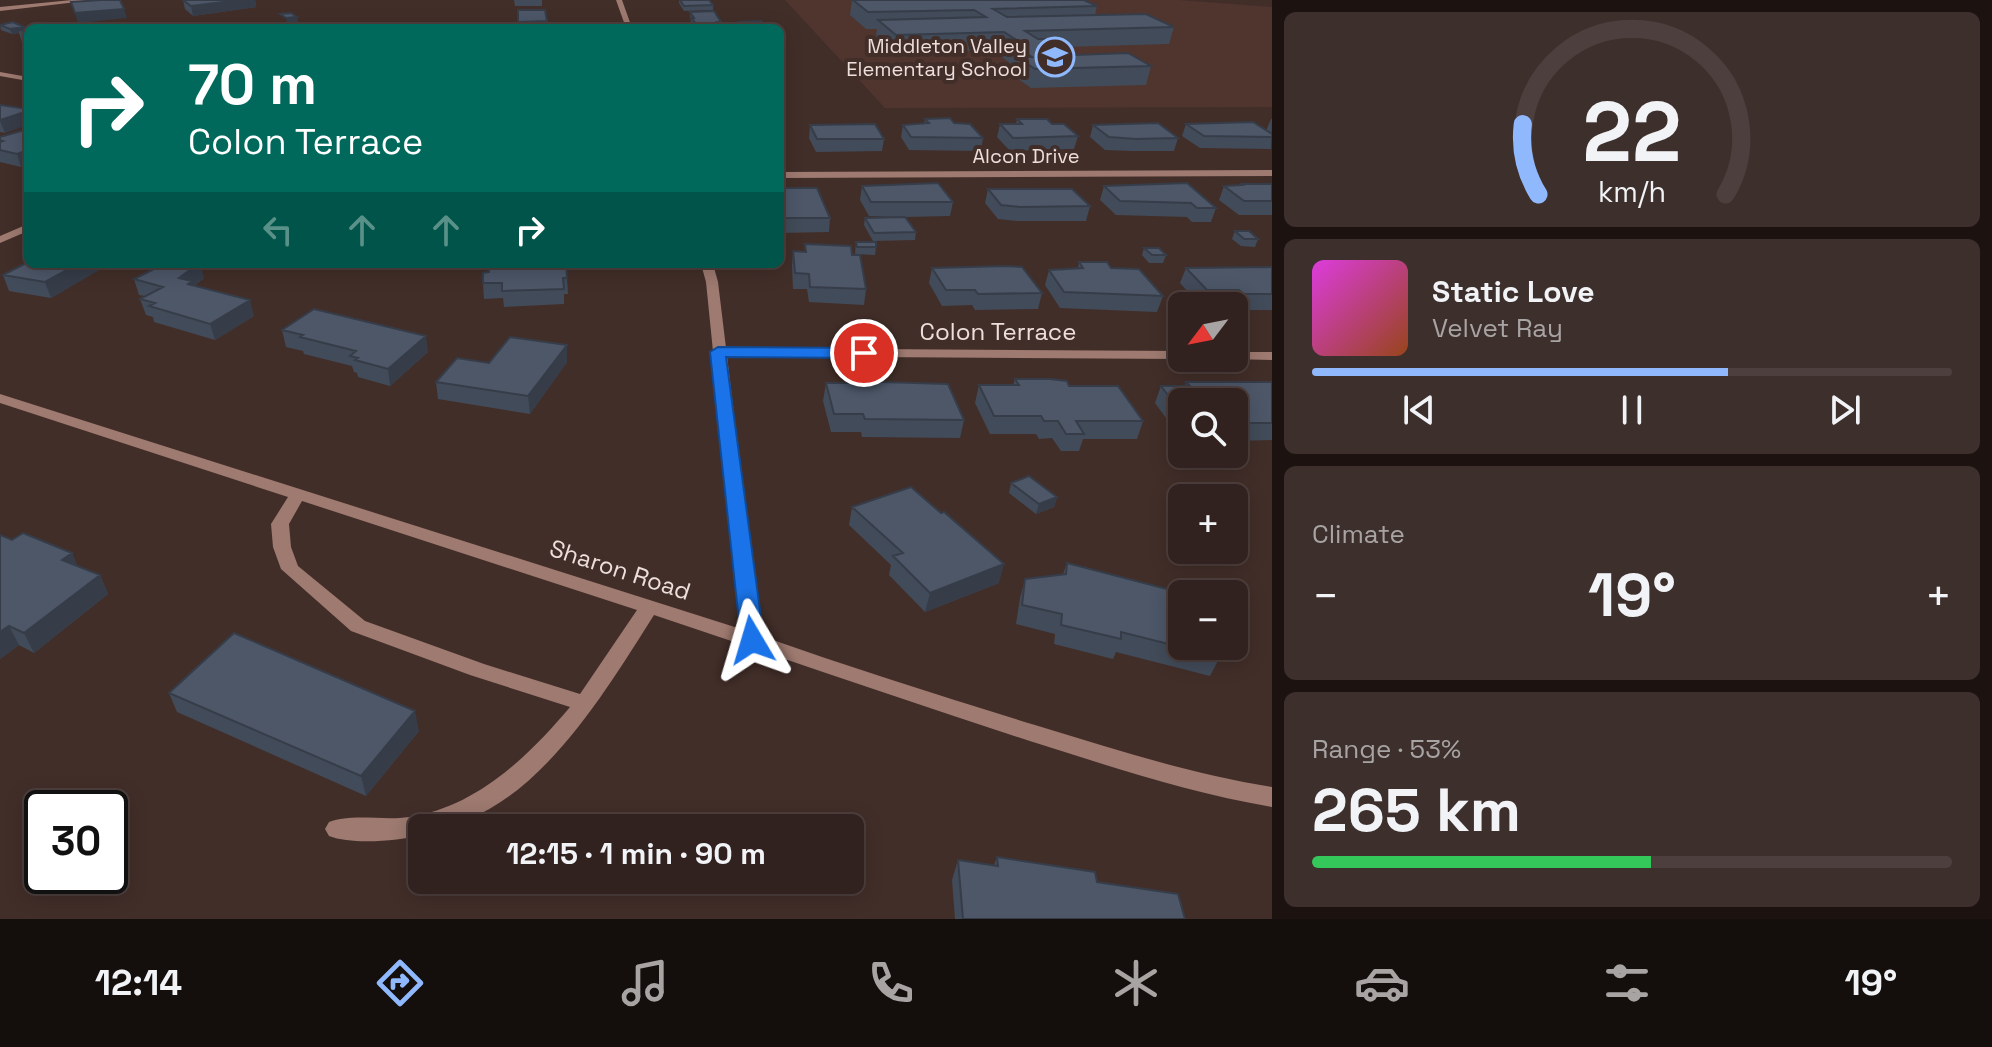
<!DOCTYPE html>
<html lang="en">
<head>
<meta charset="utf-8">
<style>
  :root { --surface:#32221f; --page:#3d2f2c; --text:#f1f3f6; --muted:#a8a4a4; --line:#4d3f3d; --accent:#90b8fd }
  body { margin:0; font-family:"Space Grotesk",sans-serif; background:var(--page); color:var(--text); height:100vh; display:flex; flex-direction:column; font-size:30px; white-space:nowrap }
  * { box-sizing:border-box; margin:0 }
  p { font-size:26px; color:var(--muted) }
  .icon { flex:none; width:44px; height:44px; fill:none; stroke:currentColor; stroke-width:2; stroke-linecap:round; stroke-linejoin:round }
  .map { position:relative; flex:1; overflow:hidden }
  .details { display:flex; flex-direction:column; gap:12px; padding:12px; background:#1c1311; width:720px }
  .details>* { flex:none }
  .top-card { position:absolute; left:24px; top:24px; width:760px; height:244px; border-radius:12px; box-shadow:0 4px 20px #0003,0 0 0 2px var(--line); background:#00695c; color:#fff; overflow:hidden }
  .needle { width:52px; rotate:238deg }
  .controls { position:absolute; left:1168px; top:292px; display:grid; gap:16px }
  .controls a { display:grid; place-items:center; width:80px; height:80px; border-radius:12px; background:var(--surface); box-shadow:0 4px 20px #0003,0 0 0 2px var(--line); font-size:40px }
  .speed { position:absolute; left:24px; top:790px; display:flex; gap:16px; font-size:40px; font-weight:700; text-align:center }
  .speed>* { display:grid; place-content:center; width:104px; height:104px; border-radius:50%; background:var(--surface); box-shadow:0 4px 20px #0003,0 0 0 2px var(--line); line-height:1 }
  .speed .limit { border:4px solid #111; border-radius:12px; background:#fff; color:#111 }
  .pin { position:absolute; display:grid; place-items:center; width:68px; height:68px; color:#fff; margin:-34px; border:4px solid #fff; border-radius:50%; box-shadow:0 2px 8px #0007 }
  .me { position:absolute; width:88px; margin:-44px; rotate:353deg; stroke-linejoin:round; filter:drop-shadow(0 0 6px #0008) }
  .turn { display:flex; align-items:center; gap:28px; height:168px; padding:0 32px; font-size:36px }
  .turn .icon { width:104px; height:104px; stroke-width:2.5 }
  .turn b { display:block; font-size:56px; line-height:68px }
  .lanes { display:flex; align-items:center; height:76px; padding:0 32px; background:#0003; justify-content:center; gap:40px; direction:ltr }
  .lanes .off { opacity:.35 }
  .big { font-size:60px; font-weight:700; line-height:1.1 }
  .details .card { flex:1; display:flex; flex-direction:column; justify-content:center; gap:12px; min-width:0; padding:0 28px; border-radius:12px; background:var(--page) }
  .details .dial { align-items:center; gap:0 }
  .dial svg { height:208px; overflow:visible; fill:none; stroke:var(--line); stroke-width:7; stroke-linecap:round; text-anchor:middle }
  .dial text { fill:var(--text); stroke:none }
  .song { display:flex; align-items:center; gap:24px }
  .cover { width:96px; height:96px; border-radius:12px; background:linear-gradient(135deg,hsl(300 70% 55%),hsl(20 70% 35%)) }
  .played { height:8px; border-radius:4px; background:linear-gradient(90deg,var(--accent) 65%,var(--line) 65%) }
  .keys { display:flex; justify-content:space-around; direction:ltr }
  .heat { display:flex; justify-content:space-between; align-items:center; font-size:44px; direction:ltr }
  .charge { height:12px; border-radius:6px; background:linear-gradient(90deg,#34c759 53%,var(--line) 0) }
  .trip { position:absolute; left:408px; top:814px; width:456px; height:80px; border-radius:12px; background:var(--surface); box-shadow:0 4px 20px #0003,0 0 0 2px var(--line); font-weight:700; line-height:80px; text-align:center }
  .tabs { display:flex; height:128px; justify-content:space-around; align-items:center; background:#140e0c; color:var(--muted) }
  .tabs .icon { width:56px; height:56px }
  .tabs .current { color:var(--accent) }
  .tabs b { font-size:36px; color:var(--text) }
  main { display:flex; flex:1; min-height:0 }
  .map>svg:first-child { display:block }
</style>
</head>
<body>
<main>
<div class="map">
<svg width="1272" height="919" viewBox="0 0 1272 919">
  <rect width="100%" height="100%" fill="#422e29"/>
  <!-- built -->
  <path fill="#4f352e" d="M 785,0 L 1179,0 L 1272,7 L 1272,107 L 885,108 Z"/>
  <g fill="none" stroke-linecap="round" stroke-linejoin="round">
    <!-- minor -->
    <path fill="#9e7a70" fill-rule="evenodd" d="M 72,0 L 94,0 L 0,11 L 0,7 Z
      M 616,0 L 622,0 L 632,28 L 626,28 Z
      M 0,72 L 28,77 L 28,81 L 0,76 Z
      M 1272,170 L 1272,176 L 780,178 L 780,172 Z
      M 28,224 L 28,231 L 0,243 L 0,236 Z
      M 701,264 L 713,264 L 718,282 L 726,348 L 1182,351 L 1182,358 L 1187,358 L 1182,359 L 727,356 L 761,636 C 852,668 943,697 1035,725 C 1113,749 1191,774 1272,787 L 1272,807 C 1190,793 1112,767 1033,742 C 906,701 780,657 654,615 C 605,692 526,828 422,828 L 422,835 C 398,841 352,845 329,836 L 325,829 L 329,822 C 353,813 383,821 409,817 C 476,807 528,757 570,707 L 470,675 L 351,631 L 281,569 L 273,547 L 271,524 L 288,497 L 0,403 L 0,394 L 741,629 L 706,282 ZM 302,501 L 637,610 L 580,694 L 484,664 L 365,621 L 298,566 L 291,547 L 289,524 Z
      M 1234,352 L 1272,352 L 1272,360 L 1229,359 L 1234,358 Z"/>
  </g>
  <!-- wall -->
  <path fill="#424b59" d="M 183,0 L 255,0 L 256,7 L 193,16 L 185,9 Z
    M 514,0 L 542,0 L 542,6 L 515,6 Z
    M 679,0 L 709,0 L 713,5 L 713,10 L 684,11 L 679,3 Z
    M 852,0 L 1097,6 L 1095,15 L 1174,27 L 1169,44 L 1062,47 L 1074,55 L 1151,66 L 1146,85 L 1031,88 L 1014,76 L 1015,67 L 1002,57 L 1003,51 L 1001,50 L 894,53 L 876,37 L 877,29 L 866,29 L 850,15 Z
    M 518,10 L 545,10 L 547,26 L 519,27 Z
    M 690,12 L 721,22 L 721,27 L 695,28 L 691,23 Z
    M 0,25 L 28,30 L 28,43 L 22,42 L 19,33 L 12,34 L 1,30 Z
    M 0,105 L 5,133 L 0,132 Z
    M 925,119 L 954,123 L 983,138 L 981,151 L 909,150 L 901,137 L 903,125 L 924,124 Z
    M 1017,119 L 1052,124 L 1078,136 L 1074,149 L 1010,151 L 997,137 L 1000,124 L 1016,124 Z
    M 1271,119 L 1272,119 L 1271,149 L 1200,148 L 1182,136 L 1186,124 L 1266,131 Z
    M 810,125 L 884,139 L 882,151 L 816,152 L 809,138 Z
    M 1093,125 L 1178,138 L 1174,151 L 1132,151 L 1105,150 L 1090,137 Z
    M 28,129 L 21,167 L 0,162 L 0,137 Z
    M 1240,184 L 1272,184 L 1272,215 L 1239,215 L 1219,200 L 1224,186 L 1239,185 Z
    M 862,186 L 953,202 L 950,216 L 906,217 L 916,232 L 915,240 L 873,241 L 864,225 L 865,218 L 897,217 L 869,216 L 860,200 Z
    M 1104,186 L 1216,208 L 1211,222 L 1192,222 L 1187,217 L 1116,215 L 1100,200 Z
    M 780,188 L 830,218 L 829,232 L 780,233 Z
    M 988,189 L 1090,206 L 1086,221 L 1017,221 L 998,219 L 985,203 Z
    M 1235,231 L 1258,239 L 1255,247 L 1241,246 L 1232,239 Z
    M 856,242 L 876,247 L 875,255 L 855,254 Z
    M 805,244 L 852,255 L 866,289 L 864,305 L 809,302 L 807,289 L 793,289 L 792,266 L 793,251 L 805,252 Z
    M 1144,248 L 1166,255 L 1163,263 L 1149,263 L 1142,255 Z
    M 1079,262 L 1111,268 L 1163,296 L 1157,312 L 1060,308 L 1045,285 L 1049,270 L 1078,268 Z
    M 109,264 L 51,298 L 9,291 L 3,275 Z
    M 1272,267 L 1272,310 L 1236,310 L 1234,306 L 1201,306 L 1180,283 L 1186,268 Z
    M 932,268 L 1042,293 L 1038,309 L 975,310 L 972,305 L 942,306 L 929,283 Z
    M 204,278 L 194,286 L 254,316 L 215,340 L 154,322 L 153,317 L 146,315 L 140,299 L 145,296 L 139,295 L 134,279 Z
    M 567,278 L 568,294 L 564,294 L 564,304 L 504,307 L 503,298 L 484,299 L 483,283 Z
    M 282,330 L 428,352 L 390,386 L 358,377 L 357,373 L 354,372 L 352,366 L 304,354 L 303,351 L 286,347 Z
    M 567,345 L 567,362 L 530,414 L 438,399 L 436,382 L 489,363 Z
    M 1015,379 L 1069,386 L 1143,421 L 1137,439 L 1083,439 L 1079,451 L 1061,451 L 1052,438 L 1039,439 L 1036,434 L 990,434 L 975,403 L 979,385 L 1013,385 Z
    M 849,381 L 964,420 L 960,438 L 862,437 L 861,432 L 831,432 L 823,401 L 826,383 L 849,383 Z
    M 1186,382 L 1272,382 L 1272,440 L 1234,441 L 1234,402 L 1182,402 L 1182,436 L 1179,436 L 1155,403 L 1161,386 L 1185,386 Z
    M 1011,483 L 1057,497 L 1054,507 L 1036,514 L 1009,493 Z
    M 1201,483 L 1226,498 L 1200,498 L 1197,493 Z
    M 852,507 L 999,583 L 925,612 L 889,575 L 891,565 L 849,525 Z
    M 12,540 L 72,553 L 77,566 L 100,575 L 108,594 L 34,653 L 19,645 L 0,659 Z
    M 1067,563 L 1220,657 L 1210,676 L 1116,652 L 1113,659 L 1054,644 L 1055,634 L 1016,624 L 1020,598 L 1025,579 L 1063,574 Z
    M 169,693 L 419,731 L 366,796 L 177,712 Z
    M 997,857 L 1097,882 L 1185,919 L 955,919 L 952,880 L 958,860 L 994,865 Z"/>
  <!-- shaded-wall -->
  <path fill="#363d49" d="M 240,0 L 255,0 L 256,7 L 193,16 L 191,6 Z
    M 124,9 L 127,18 L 78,23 L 75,13 Z
    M 297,17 L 298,22 L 287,23 L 286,18 Z
    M 24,27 L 26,32 L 19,31 L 19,33 L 12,34 L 10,29 Z
    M 28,111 L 28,125 L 5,133 L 0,121 Z
    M 28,150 L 28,165 L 21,167 L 17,154 Z
    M 78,264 L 109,264 L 51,298 L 45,282 Z
    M 198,264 L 200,264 L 204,278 L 193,286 L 197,297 L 179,278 Z
    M 250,300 L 254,316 L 215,340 L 210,324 Z
    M 426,336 L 428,352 L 390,386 L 388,369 Z
    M 567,345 L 567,362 L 530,414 L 528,396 Z
    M 1057,497 L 1054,507 L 1036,514 L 1039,504 Z
    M 72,553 L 80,572 L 62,560 Z
    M 1004,564 L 999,583 L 925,612 L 930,593 Z
    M 100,575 L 108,594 L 34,653 L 24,633 Z
    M 9,626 L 19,645 L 0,659 L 0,632 Z
    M 415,711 L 419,731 L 366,796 L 361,776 Z"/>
  <!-- building -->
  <path fill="#4d5768" stroke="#363d49" stroke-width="2" d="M 101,0 L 120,0 L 124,9 L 75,13 L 71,2 Z
    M 183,0 L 240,0 L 191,6 Z
    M 680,0 L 709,0 L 713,5 L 684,6 Z
    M 853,0 L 1084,0 L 1097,6 L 993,9 L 1007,17 L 1146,14 L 1174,27 L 1025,31 L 1038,39 L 1047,39 L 1074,55 L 1128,53 L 1151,66 L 1035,69 L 1017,57 L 1032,57 L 1005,39 L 1015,39 L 1004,32 L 896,35 L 878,20 L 986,17 L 974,10 L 868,12 Z
    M 518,10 L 545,10 L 547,21 L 518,22 Z
    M 714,11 L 721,22 L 717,22 L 720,26 L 698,26 L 691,18 L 694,18 L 690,12 Z
    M 291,13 L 297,17 L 286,18 L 280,14 Z
    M 761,21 L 768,28 L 744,28 L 739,22 Z
    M 13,22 L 24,27 L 10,29 L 0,25 Z
    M 490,24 L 491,28 L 473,28 L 473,25 Z
    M 49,26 L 61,28 L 37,28 Z
    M 0,105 L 28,109 L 28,111 L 0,120 Z
    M 950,118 L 954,123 L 970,124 L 983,138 L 911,137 L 903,125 L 929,123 L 925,119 Z
    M 1017,119 L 1047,119 L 1052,124 L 1064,124 L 1078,136 L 1013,138 L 1000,124 L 1022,124 Z
    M 1253,122 L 1272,134 L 1272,137 L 1204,136 L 1186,124 Z
    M 1158,123 L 1178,138 L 1136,139 L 1109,137 L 1093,125 Z
    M 875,124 L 884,139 L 817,139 L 810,125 Z
    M 28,129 L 28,150 L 17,154 L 0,150 L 0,142 L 3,141 L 0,140 L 0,137 Z
    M 938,183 L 953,202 L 871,202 L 862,186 Z
    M 1187,183 L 1216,208 L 1197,208 L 1191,203 L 1120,201 L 1104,186 Z
    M 1240,184 L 1272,184 L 1272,201 L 1244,201 L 1224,186 L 1242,185 Z
    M 780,188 L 817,188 L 830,218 L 780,218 Z
    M 988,189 L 1072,189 L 1090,206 L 1020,207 L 1001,205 Z
    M 905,217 L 916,232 L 874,233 L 865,218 Z
    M 1235,231 L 1249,231 L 1258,239 L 1244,239 Z
    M 856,242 L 876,242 L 876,247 L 857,247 Z
    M 805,244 L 851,246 L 852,255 L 860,255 L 866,289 L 810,287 L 809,274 L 795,273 L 793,251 L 806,252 Z
    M 1144,248 L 1159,248 L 1166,255 L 1152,255 Z
    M 28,262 L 28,264 L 78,264 L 45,282 L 3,275 Z
    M 1079,262 L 1107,262 L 1111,268 L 1139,269 L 1163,296 L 1064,292 L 1049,270 L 1083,268 Z
    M 173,264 L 198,264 L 179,278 L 192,281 L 188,284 L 250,300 L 210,324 L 149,306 L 155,303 L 140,299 L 163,287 L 134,279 L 162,265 L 169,266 Z
    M 489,264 L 566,264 L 567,278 L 563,278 L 564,289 L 502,291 L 502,283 L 483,283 L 483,273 L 489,272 Z
    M 1006,266 L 1022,267 L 1042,293 L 978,294 L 975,290 L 946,290 L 932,268 Z
    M 1272,267 L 1272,294 L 1243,294 L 1239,290 L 1207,290 L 1186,268 Z
    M 314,309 L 426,336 L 388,369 L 355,360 L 358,358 L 350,356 L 356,351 L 300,337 L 303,335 L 282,330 Z
    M 510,337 L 567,345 L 528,396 L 436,382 L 457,358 L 489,363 Z
    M 1015,379 L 1050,379 L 1067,381 L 1069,386 L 1118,386 L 1143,421 L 1076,421 L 1084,434 L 1066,434 L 1058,421 L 1044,421 L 1041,416 L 994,416 L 979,385 L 1019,385 Z
    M 849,381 L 948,384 L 964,420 L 865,419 L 863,414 L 834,414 L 826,383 L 850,383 Z
    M 1186,382 L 1272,382 L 1272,423 L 1234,423 L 1234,402 L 1182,402 L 1182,413 L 1161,386 L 1190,386 Z
    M 1029,476 L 1057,497 L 1039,504 L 1011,483 Z
    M 1201,483 L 1218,484 L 1226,498 L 1210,498 Z
    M 911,487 L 941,513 L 944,512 L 1004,564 L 930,593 L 893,556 L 903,553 L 852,507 Z
    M 23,533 L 72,553 L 62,560 L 100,575 L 24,633 L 9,626 L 0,632 L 0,535 L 12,540 Z
    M 1067,563 L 1186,594 L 1182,594 L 1182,646 L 1219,646 L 1220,657 L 1121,632 L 1121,639 L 1061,625 L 1062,614 L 1022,605 L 1025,579 L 1066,574 Z
    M 234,633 L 415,711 L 361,776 L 169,693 Z
    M 997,857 L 1095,872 L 1097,882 L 1178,894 L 1185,919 L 963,919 L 958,860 L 998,866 Z"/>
  <!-- route -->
  <path fill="#1a73e8" stroke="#114b97" stroke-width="2" d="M 718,347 L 864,348 L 871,353 L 864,358 L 726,357 L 764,640 L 760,646 L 752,648 L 744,646 L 741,640 L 710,352 Z"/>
  <!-- icons -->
  <defs>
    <g id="school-ring" transform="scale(2)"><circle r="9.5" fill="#422e29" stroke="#90b8fd" stroke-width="1.5"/><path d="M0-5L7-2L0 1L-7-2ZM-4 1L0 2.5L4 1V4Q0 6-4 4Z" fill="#90b8fd"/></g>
  </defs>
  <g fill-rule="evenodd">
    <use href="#school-ring" x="1055" y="57"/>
  </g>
  <g text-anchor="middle" stroke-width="8" stroke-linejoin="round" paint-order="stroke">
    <!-- far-poi labels -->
    <g font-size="20" fill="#eddfdc" stroke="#422e29" text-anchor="end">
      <text x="1027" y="53">Middleton Valley<tspan x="1027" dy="23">Elementary School</tspan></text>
    </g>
    <!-- far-street labels -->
    <g font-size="20" fill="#eddfdc" stroke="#422e29">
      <text x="1026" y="163">Alcon Drive</text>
    </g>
    <!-- street labels -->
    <g font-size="24" fill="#eddfdc" stroke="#422e29">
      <text x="998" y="340">Colon Terrace</text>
      <text transform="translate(620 570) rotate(18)" y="8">Sharon Road</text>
    </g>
  </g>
</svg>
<div class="controls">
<a><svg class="needle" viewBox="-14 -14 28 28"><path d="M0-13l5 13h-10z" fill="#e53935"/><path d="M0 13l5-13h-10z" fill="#a8a4a4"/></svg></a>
<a><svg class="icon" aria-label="search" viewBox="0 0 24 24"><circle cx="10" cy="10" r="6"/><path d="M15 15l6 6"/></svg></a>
<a>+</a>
<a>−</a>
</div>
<div class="speed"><div class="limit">30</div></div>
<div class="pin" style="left:864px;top:353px;background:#d93025"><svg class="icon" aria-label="arrive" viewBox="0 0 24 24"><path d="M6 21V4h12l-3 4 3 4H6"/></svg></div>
<svg class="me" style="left:752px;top:640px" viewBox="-20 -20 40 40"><path d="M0-17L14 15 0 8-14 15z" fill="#1a73e8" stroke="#fff" stroke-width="4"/></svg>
<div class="trip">12:15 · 1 min · 90 m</div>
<div class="top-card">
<div class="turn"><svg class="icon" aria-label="right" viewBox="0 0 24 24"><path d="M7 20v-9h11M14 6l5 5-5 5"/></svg><div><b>70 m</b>Colon Terrace</div></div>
<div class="lanes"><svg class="icon off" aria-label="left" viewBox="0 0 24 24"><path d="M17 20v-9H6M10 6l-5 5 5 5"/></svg><svg class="icon off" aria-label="ahead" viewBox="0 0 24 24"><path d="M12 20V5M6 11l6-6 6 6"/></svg><svg class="icon off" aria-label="ahead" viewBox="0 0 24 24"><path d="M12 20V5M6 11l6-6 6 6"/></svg><svg class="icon" aria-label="right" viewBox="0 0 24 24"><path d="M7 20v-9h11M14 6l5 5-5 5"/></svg></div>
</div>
</div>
<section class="details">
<div class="card dial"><svg viewBox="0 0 100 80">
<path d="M14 69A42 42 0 1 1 86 69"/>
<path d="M14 69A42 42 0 0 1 8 42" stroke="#90b8fd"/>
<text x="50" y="56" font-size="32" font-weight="700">22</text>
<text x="50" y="72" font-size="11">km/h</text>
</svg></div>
<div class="card">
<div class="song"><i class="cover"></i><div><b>Static Love</b><p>Velvet Ray</p></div></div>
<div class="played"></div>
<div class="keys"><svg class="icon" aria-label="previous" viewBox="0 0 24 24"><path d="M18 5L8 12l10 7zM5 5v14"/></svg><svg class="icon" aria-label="pause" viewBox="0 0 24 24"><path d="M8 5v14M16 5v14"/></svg><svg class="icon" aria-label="next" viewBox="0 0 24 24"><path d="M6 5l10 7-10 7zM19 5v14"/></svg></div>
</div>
<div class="card"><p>Climate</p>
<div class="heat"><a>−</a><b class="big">19°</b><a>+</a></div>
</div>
<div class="card"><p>Range · 53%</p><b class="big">265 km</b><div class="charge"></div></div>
</section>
</main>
<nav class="tabs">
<b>12:14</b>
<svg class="icon current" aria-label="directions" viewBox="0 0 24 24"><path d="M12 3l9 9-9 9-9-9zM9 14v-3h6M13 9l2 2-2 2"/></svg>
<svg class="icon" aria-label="music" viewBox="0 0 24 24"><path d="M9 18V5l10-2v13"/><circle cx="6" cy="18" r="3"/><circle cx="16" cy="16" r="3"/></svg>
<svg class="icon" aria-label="phone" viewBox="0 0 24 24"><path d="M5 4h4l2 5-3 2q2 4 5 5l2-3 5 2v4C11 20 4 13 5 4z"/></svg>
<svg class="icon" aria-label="climate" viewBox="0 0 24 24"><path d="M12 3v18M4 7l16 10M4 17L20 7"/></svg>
<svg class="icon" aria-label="car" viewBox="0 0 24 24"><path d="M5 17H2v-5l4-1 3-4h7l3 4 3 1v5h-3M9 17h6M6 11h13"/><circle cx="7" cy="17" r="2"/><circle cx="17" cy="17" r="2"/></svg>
<svg class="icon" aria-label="filters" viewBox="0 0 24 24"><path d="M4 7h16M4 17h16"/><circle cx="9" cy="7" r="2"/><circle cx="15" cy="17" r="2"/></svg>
<b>19°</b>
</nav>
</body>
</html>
